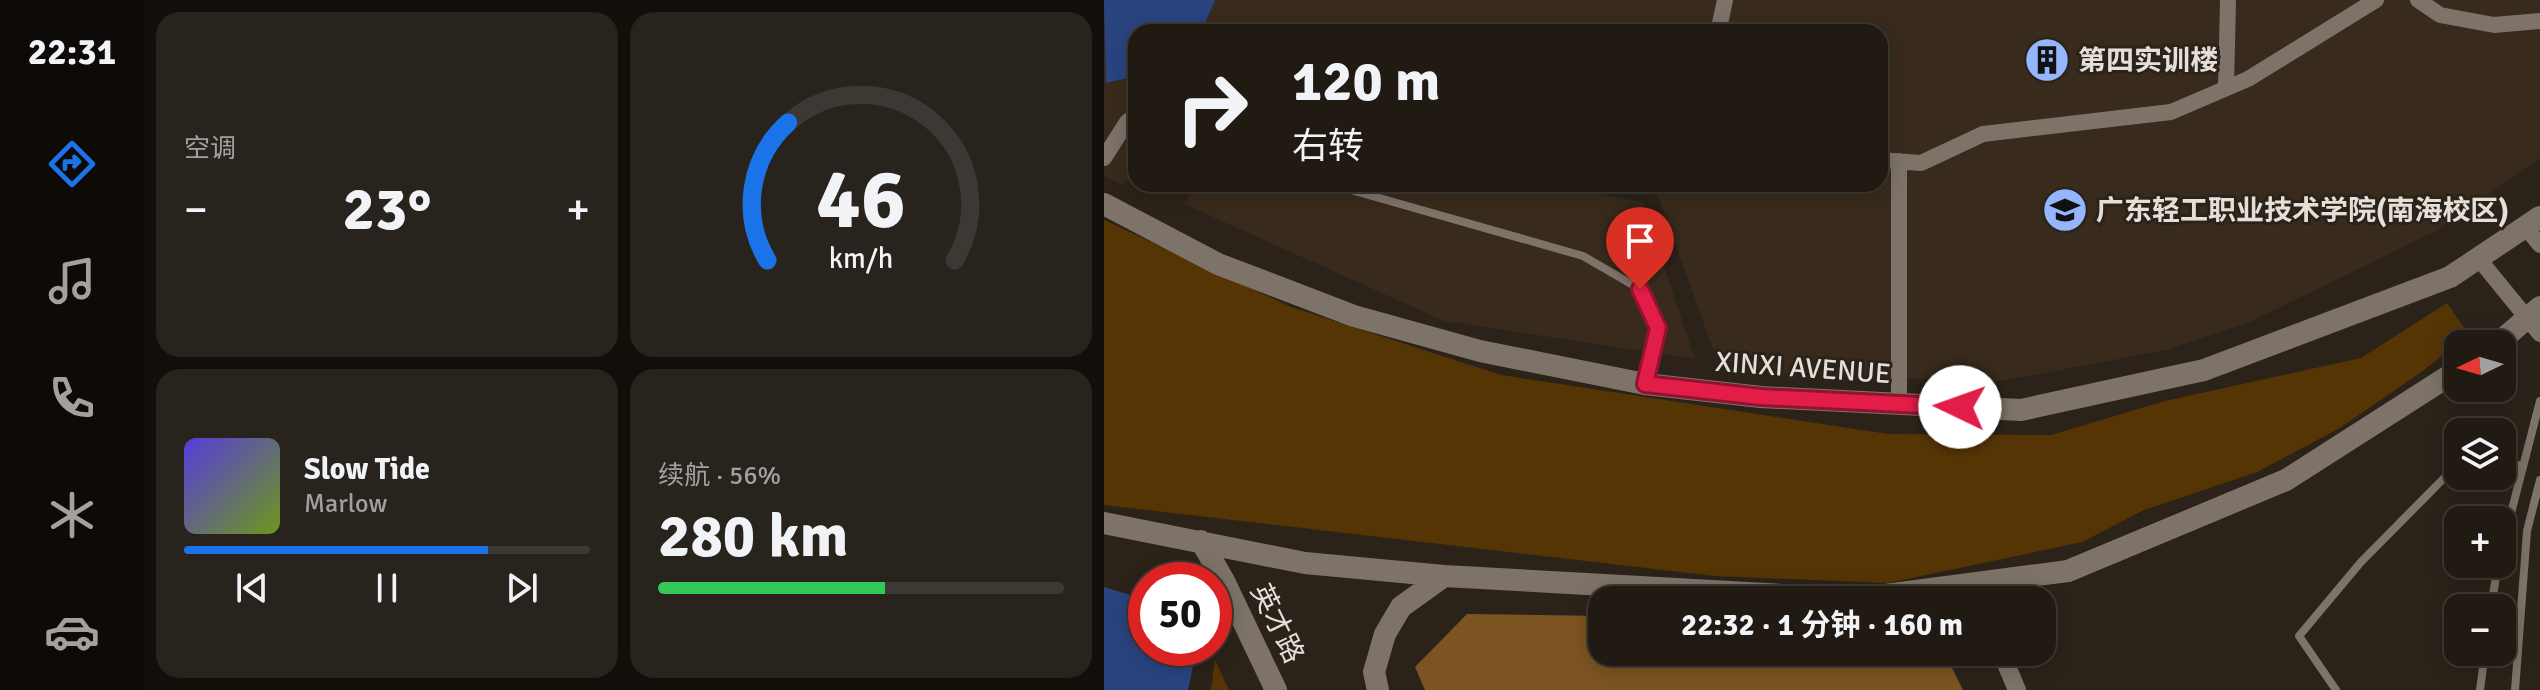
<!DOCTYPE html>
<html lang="zh">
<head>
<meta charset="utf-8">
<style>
  :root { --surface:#201a13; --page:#28231c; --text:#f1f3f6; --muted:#a2a1a0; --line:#3d3833; --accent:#1a73e8 }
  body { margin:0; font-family:Signika,"Noto Sans SC",sans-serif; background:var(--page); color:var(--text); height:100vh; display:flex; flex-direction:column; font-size:30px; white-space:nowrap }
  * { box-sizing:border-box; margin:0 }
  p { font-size:26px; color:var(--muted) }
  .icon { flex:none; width:44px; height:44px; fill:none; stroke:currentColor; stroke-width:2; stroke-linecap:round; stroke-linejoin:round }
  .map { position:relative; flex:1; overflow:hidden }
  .sheet { display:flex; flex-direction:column; gap:12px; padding:12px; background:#120e0a; width:960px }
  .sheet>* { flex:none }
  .guide { position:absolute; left:24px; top:24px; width:760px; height:168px; border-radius:24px; box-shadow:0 4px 20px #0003,0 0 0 2px var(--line); background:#201a13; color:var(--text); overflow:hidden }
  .needle { width:52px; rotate:265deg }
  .buttons { position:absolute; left:1340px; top:330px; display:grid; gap:16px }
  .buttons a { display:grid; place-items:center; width:72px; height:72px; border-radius:16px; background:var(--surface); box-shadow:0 4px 20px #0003,0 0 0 2px var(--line); font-size:40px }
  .speed { position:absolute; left:24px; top:562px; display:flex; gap:16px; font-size:40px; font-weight:700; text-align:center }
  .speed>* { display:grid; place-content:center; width:104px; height:104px; border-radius:50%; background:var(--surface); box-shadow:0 4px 20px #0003,0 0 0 2px var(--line); line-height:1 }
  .speed .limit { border:12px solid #d22; background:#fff; color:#111 }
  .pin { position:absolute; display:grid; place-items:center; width:68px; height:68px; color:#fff; margin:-82px -34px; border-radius:50% 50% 50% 0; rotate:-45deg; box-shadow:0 0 8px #0007 }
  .pin .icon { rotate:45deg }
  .me { position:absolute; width:88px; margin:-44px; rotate:273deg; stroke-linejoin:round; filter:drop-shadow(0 0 6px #0008) }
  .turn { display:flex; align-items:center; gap:28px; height:168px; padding:0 32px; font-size:36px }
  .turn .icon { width:104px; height:104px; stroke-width:2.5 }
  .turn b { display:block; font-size:56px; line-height:68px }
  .big { font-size:60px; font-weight:700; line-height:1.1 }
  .sheet .tile { flex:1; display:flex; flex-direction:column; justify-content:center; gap:12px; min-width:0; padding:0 28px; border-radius:24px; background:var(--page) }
  .sheet .dial { align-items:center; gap:0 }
  .dial svg { height:208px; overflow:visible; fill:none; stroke:var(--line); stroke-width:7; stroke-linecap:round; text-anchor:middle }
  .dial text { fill:var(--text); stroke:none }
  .song { display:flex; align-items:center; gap:24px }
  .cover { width:96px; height:96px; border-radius:12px; background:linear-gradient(135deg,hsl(250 70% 55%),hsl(80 70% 35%)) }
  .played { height:8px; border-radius:4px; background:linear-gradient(90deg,var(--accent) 75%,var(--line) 75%) }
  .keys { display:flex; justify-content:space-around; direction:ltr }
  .heat { display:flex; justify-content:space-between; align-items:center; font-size:44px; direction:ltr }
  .charge { height:12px; border-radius:6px; background:linear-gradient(90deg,#34c759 56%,var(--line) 0) }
  .sheet .tiles { flex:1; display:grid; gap:12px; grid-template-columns:repeat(2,1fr) }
  .trip { position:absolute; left:484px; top:586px; width:468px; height:80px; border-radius:24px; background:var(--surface); box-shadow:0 4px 20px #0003,0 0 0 2px var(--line); font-weight:700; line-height:80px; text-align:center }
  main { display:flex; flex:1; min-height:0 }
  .tab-bar { display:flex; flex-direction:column; width:144px; justify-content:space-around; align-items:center; background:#0d0a08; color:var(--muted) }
  .tab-bar .icon { width:56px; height:56px }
  .tab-bar .current { color:var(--accent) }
  .tab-bar b { font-size:36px; color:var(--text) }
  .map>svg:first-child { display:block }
</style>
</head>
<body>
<main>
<nav class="tab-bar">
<b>22:31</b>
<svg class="icon current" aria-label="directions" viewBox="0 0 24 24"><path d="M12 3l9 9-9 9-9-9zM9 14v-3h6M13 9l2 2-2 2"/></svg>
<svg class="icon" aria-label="music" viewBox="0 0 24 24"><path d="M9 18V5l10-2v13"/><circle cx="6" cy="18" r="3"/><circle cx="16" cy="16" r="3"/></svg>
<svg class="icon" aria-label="phone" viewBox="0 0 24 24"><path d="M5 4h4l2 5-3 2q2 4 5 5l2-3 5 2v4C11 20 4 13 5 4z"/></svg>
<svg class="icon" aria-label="climate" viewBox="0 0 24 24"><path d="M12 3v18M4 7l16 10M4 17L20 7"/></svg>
<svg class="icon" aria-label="car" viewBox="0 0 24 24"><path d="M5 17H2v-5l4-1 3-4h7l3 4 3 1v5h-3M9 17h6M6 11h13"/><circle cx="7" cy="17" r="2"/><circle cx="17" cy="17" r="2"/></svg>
</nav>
<section class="sheet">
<div class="tiles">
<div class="tile"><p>空调</p>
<div class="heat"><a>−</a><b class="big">23°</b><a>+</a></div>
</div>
<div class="tile dial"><svg viewBox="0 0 100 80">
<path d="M14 69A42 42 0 1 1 86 69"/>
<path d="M14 69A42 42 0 0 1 22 16" stroke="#1a73e8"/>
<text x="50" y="56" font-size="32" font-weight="700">46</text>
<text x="50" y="72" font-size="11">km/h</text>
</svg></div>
<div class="tile">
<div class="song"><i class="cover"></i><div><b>Slow Tide</b><p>Marlow</p></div></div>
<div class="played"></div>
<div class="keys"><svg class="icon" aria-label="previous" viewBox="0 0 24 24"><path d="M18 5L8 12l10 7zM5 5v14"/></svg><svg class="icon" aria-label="pause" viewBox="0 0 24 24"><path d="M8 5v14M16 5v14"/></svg><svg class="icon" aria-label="next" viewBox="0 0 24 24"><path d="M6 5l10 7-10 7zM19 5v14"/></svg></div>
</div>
<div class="tile"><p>续航 · 56%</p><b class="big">280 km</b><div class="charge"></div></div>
</div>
</section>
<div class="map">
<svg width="1436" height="690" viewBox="0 0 1436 690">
  <rect width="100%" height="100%" fill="#2b2319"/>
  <!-- built -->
  <path fill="#382b1d" d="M 0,0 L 1436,0 L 1436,158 L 1332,231 L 1148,321 L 1062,350 L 892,382 L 617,371 L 551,188 L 533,184 L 776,184 L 776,32 L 32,32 L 32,173 L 17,184 L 0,176 Z
    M 92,184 L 451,184 L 539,203 L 591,359 L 340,321 L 80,204 Z"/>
  <!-- green -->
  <path fill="#563505" d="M 0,220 L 187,307 L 397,375 L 784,434 L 947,435 L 1061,401 L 1257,358 L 1343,303 L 1365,335 L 1320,370 L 1236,428 L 1153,472 L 1040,510 L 978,542 L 784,583 L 611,576 L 0,505 Z
    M 111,660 L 125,690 L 107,690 Z"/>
  <!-- forest -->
  <path fill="#7c5421" d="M 363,614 L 498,616 L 498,652 L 840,652 L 859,690 L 321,690 L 311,667 Z"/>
  <!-- water -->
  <path fill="#2a4480" d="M 0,0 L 111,0 L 97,32 L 32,32 L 32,76 L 2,83 Z
    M 0,587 L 42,600 L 42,648 L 90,648 L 92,652 L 84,690 L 0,690 Z"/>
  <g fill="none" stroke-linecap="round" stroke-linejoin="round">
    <!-- service -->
    <path stroke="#7d7368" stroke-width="8" d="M 226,184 L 479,256 L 536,289 L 554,328 L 541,384
      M 1398,462 L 1419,466
      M 1398,548 L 1436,401
      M 1387,608 L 1394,564
      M 1232,690 L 1195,636 L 1257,562 L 1354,464
      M 1376,690 L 1381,652
      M 1411,690 L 1423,531 L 1436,480"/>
    <!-- minor -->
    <path stroke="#7d7368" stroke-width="16" d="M 1314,0 L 1336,15 L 1390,25 L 1436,21
      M 617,32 L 615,28 L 621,0
      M 1122,88 L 1124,0
      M 0,158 L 23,122 L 32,115
      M 776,160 L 817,163 L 879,134 L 1067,112 L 1144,79 L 1272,0
      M 795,161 L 795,404
      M 1421,227 L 1436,245
      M 1374,258 L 1436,334"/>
    <!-- tertiary -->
    <path stroke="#7d7368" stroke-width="18" d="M 883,582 L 886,600
      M 897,652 L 913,690"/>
    <!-- secondary -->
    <path stroke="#7d7368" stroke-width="22" d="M 0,204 L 114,264 L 250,316 L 376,351 L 541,384 L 657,397 L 917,410 L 1100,370 L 1346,277 L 1436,217
      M 1393,344 L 1436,307
      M 0,523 L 201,563 L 340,576 L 751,599 L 964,571 L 1182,480 L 1354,370
      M 97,541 L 120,581 L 172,690
      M 274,690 L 270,672 L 281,634 L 297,607 L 340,576"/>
  </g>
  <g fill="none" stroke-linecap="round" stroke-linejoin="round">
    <!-- route casing -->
    <g stroke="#92132f" stroke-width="20">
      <path id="route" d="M 536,289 L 554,328 L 541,384 L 657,397 L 856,407"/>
    </g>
    <!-- route -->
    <use href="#route" stroke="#e11d48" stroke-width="14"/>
  </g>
  <!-- icons -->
  <defs>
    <g id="building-disc" transform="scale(2.3)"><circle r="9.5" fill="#95b6fd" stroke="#2b2319"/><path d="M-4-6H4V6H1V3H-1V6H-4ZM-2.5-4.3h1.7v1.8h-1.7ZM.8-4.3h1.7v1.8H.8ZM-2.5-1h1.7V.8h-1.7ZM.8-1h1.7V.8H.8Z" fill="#111"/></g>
    <g id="university-disc" transform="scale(2.3)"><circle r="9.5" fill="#95b6fd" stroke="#2b2319"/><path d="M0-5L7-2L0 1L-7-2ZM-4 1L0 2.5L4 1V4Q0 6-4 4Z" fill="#111"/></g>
  </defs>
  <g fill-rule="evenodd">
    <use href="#building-disc" x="943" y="60"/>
    <use href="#university-disc" x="961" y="210"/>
  </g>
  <g text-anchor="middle" stroke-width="6" stroke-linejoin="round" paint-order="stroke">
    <!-- poi labels -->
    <g font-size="28" font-weight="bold" fill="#e5dfd9" stroke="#2b2319" text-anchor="start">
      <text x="974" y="70">第四实训楼</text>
      <text x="992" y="220">广东轻工职业技术学院(南海校区)</text>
    </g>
    <!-- street labels -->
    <g font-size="28" fill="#e5dfd9" stroke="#2b2319">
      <text transform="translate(699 367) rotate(4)" y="10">XINXI AVENUE</text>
      <text transform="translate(174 623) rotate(64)" y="10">英才路</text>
    </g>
  </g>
</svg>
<div class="buttons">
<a><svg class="needle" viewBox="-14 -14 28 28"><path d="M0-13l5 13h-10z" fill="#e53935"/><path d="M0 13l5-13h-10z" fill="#a2a1a0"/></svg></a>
<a><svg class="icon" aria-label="layers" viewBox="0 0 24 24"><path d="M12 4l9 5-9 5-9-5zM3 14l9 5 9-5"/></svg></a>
<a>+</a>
<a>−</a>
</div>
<div class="speed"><div class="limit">50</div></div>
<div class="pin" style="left:536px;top:289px;background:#d93025"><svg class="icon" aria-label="arrive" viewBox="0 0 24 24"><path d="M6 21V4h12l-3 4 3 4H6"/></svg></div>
<svg class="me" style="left:856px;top:407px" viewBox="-20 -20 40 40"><circle r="19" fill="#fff"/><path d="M0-13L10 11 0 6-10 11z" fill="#e11d48"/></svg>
<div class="trip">22:32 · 1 分钟 · 160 m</div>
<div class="guide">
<div class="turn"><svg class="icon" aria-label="right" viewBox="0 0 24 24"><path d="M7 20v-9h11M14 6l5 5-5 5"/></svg><div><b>120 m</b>右转</div></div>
</div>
</div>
</main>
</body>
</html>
